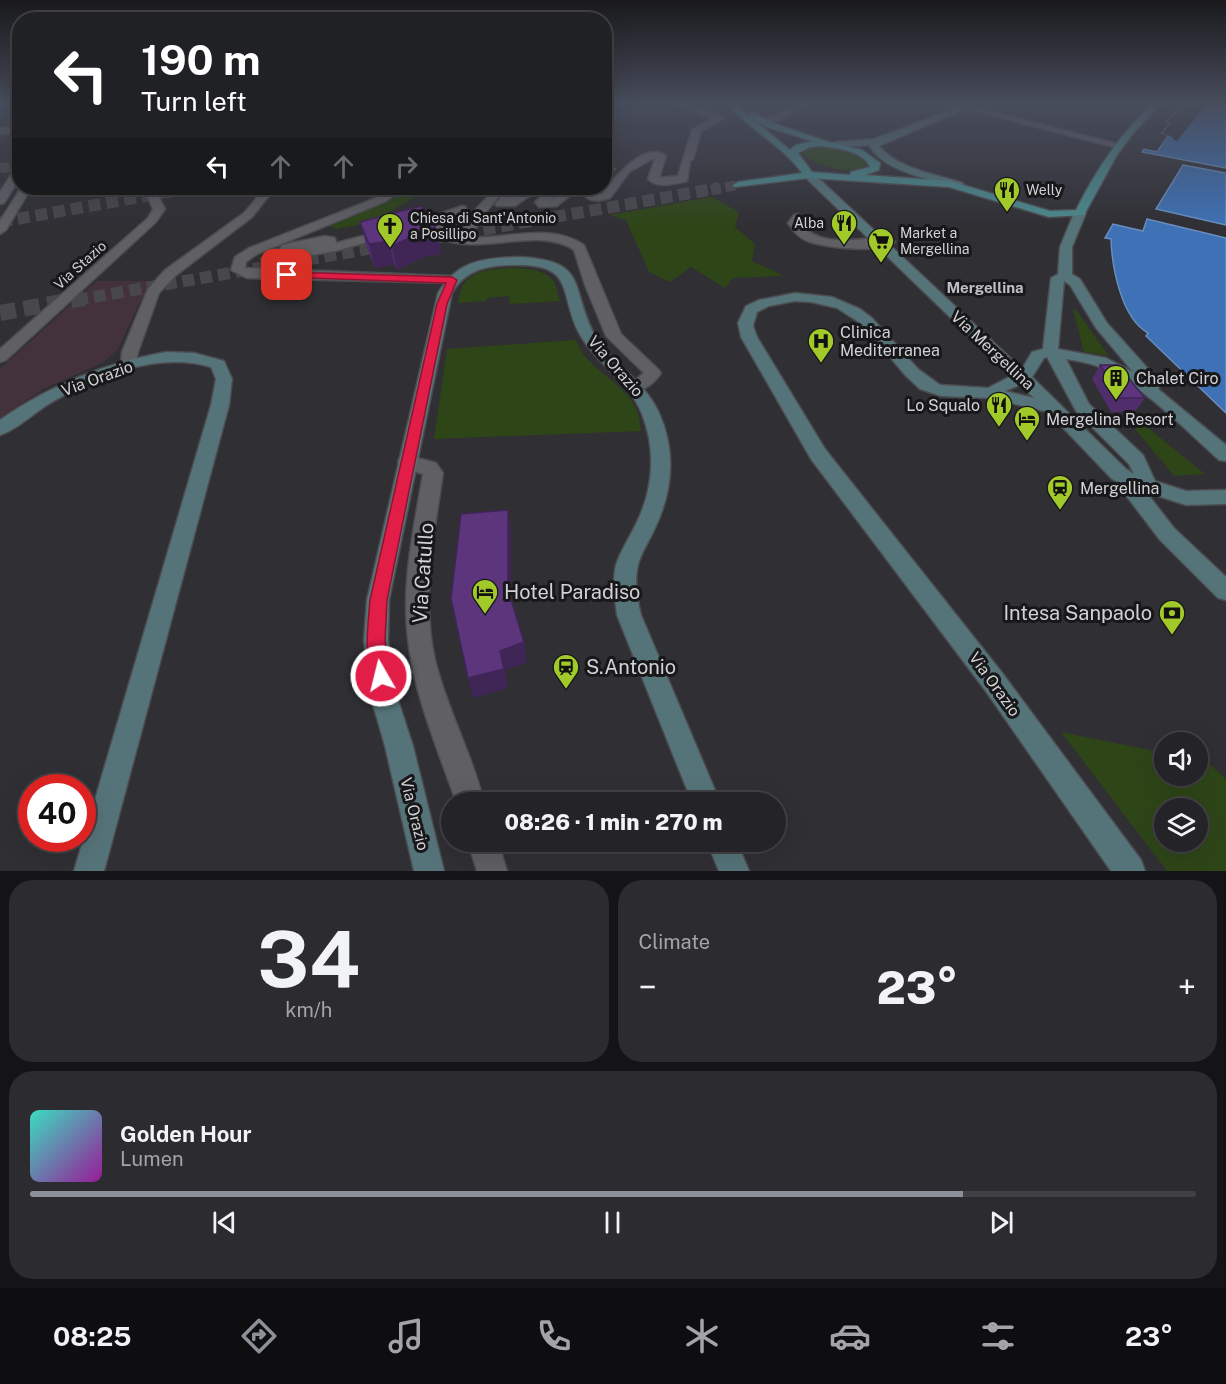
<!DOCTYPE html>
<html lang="en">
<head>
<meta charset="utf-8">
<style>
  :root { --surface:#242327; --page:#2c2b2f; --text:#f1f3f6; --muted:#a3a4a7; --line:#414044; --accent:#8c9099 }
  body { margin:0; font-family:"Public Sans",sans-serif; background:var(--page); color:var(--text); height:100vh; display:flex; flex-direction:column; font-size:22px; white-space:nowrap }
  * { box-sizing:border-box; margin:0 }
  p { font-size:20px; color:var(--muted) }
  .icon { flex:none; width:33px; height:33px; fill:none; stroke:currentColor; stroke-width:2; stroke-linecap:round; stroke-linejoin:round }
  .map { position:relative; height:871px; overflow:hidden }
  .side { display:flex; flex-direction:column; gap:9px; padding:9px; background:#141315; flex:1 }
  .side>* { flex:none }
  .top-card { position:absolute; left:12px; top:12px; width:600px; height:183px; border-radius:24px; box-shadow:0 6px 24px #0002,0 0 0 2px var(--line); background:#202124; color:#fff; overflow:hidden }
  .buttons { position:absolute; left:1154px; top:732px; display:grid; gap:12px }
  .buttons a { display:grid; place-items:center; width:54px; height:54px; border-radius:50%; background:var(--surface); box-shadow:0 6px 24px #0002,0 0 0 2px var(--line); font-size:30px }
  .speed { position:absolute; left:18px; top:774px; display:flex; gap:12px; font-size:30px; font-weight:700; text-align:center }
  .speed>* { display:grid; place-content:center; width:78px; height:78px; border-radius:50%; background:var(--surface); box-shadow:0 6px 24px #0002,0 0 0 2px var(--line); line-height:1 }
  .speed .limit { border:9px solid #d22; background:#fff; color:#111 }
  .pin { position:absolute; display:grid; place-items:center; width:51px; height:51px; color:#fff; margin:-26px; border-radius:12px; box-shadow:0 3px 9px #0006 }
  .me { position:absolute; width:66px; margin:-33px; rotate:352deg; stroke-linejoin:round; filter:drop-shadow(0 0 4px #0008) }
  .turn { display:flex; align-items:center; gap:21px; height:126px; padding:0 30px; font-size:27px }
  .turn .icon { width:78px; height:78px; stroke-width:2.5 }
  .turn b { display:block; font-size:42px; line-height:51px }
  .lanes { display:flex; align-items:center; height:57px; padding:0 30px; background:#0003; justify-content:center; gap:30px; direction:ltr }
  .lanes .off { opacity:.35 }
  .big { font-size:45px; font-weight:800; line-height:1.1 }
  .side .card { flex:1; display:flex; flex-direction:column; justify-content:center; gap:9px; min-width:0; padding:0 21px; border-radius:24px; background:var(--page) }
  .side .dial { align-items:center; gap:0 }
  .dial b { font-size:78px; line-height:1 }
  .song { display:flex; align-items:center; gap:18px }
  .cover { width:72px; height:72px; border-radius:9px; background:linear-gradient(135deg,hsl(170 70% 55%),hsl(300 70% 35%)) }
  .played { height:6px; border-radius:3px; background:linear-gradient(90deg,var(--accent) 80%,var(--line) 80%) }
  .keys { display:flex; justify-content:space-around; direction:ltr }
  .heat { display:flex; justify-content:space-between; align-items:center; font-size:33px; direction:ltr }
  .side .tiles { flex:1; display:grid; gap:9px; grid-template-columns:1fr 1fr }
  .card:last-child { grid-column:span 2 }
  .trip { position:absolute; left:441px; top:792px; width:345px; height:60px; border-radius:30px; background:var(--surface); box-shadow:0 6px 24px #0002,0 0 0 2px var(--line); font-weight:800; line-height:60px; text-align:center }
  .tabs { display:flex; height:96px; justify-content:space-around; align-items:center; background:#0e0e10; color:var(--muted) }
  .tabs .icon { width:42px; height:42px }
  .tabs .current { color:var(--accent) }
  .tabs b { font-size:27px; color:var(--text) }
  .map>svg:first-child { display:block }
</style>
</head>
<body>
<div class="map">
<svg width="1226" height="871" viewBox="0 0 1226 871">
  <rect width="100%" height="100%" fill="#302f34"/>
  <!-- education -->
  <path fill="#43323c" d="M 97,281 L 154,281 L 140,302 L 118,349 L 113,354 L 103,362 L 44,389 L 0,418 L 0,369 Z"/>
  <!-- green -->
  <path fill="#2e4518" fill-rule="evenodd" d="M 815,147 C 830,147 861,149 867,165 C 854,177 812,166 802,152 L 805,149 Z
    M 408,188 L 468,188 L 462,191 L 431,188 L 372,222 L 336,229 L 331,226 L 399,195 Z
    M 712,197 L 739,212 L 735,227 L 755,244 L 752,261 L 784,276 L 733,278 L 725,288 L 691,267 L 670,282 L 649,272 L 626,220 L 609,215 Z
    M 507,268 C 521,268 545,268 554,282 C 557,287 558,296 560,301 L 510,304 L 509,296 L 487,298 L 486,301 L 458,303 C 461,273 480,270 507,268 Z
    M 1073,309 L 1076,310 L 1109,356 L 1084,352 Z
    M 576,340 C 585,369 622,380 636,408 C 639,414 640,424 641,431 L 434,439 L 447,349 Z
    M 1142,423 L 1205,474 L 1174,476 L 1131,424 Z
    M 1061,732 L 1164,753 L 1164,776 L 1197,776 L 1197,759 L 1206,761 L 1226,779 L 1226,871 L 1167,871 ZM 1164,808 L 1197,808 L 1197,842 L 1164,842 Z"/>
  <!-- water -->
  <path fill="#3e71b5" stroke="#6a8ebf" stroke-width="1.5" d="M 1183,105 L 1226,105 L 1226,168 L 1142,152 L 1144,149 L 1157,152 L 1169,135 L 1162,133 L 1171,123 L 1167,122 Z
    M 1183,165 L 1226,173 L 1226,225 L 1156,209 Z
    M 1147,219 L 1226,238 L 1226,413 L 1146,336 L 1148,333 C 1121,318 1112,267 1111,239 L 1105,238 L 1113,224 L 1143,231 Z"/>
  <!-- pier -->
  <path fill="#302f34" d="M 1183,105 L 1206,105 L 1177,141 L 1173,140 L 1173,137 L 1162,133 L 1171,123 L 1167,122 Z"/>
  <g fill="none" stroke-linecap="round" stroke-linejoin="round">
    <!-- street-tunnel-far1 -->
    <path stroke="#48474c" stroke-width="10" stroke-dasharray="10 4.5" stroke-linecap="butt" d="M 182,190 L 192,188"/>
    <!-- street-tunnel -->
    <path stroke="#48474c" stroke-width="12" stroke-dasharray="12 6" stroke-linecap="butt" d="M 0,222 L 190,188
      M 453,225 L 451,229 L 459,231 L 470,228"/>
    <!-- primary-tunnel-far2 -->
    <path stroke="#48474c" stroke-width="10" stroke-dasharray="10 4.5" stroke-linecap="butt" d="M 0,168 L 20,166
      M 711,190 L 738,185"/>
    <!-- primary-tunnel-far1 -->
    <path stroke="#48474c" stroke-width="12" stroke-dasharray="12 6" stroke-linecap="butt" d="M 430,239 L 719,188
      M 76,300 L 391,245"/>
    <!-- primary-tunnel -->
    <path stroke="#48474c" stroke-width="16" stroke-dasharray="16 8" stroke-linecap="butt" d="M 0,313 L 84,298"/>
    <!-- street casing -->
    <g stroke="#4c4b50" stroke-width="3">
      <path id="street" d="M 677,105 L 688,105 L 725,118 L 701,131 L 693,159 L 690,161 L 687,181 C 674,184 658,189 648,179 L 655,159 L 652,159 L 629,172 L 610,198 C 600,201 591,203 584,195 L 588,188 L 598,188 L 595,194 L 602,194 C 614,178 644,140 666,156 L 659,178 L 678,176 L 692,130 L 713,118 Z
        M 796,105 L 805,105 C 794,114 768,129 755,120 L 778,115 Z
        M 952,105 L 964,105 L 1122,145 L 1117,148 Z
        M 20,127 L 20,133 L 0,134 L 0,128 Z
        M 604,165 L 615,169 L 604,179 Z
        M 20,166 L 20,178 L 4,203 L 0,204 L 0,192 L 16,167 Z
        M 21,188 L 31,188 L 6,230 L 0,234 L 0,221 Z
        M 144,188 L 154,188 L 165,209 L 156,222 L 6,360 L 0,362 L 0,349 L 148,218 L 153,209 Z
        M 265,188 L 275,188 L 252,217 L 175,276 L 159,293 L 138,352 L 135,367 L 123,367 L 121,364 L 122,352 L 148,289 L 165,270 L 244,213 Z
        M 391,188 L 401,188 L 398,193 L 384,202 L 257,254 L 246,262 L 245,268 L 452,276 L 457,277 L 459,280 L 457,283 L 247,278 L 231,270 L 235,257 L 249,248 L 376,198 Z
        M 496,188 L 506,188 L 485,213 L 474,231 L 466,231 L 464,228 L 476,209 Z
        M 509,188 L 519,188 L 510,199 L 529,188 L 541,188 L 515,206 L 497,206 L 495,204 Z
        M 551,188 L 562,188 L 549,201 L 568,188 L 579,188 L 557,206 L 539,207 L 535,202 Z
        M 462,206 L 466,207 L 466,211 L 455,216 L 454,219 L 442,228 C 475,254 540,215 584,245 L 621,334 L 659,370 L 661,373 C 655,383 642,393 630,390 L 628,386 L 644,373 L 606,336 L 585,285 L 574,250 C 534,222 461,266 429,228 L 432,224 L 335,251 L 267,263 L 261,259 L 271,251 L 280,249 L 282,245 L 325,236 L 335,238 L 336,243 L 416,222 Z
        M 798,214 L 804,217 L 800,223 C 826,256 880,229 895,242 C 882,254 822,248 805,240 C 797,236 793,230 788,223 L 794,215 Z
        M 407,455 L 436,463 L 443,473 C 434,534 421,599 435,660 C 447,709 472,754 484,802 L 456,802 C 438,749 414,695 408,639 C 401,584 414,528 423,474 L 400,467 L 398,462 L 400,457 Z
        M 468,842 L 498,842 L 507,871 L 477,871 Z"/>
    </g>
    <!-- secondary casing -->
    <g stroke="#4c4b50" stroke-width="3">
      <path id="secondary" d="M 964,105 L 974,105 L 879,146 C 898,169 936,174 963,183 L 963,187 L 955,187 C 928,178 884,172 869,145 L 835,148 L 830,145 L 835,142 L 874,139 Z
        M 809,172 L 813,173 L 1022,369 L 1032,352 L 1043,349 L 1051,278 L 1058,274 L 1060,247 L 1074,213 L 1076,211 L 1084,211 L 1086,213 L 1072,247 L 1072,274 L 1080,279 L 1107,323 L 1159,381 L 1161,385 L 1158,389 L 1226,445 L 1226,461 L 1219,460 C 1188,432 1140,383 1102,368 C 1091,363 1078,361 1066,359 L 1089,404 L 1143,455 L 1155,481 L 1186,491 L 1226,490 L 1226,504 L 1186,505 L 1146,492 L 1174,528 L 1226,577 L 1226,600 L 1218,598 L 1160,540 L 1125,494 L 1122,489 L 1124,485 L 1112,479 L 1048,412 L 990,398 L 941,396 L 920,389 L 906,376 L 862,324 L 837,308 L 811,302 L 795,301 L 769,306 L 757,312 L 753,326 L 757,337 L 825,449 L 1003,674 L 1141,860 L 1145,871 L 1111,871 L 985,690 L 811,459 L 741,337 L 738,323 L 746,306 L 759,300 L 795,293 L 832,297 L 860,309 L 872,318 L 918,369 L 940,385 L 988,388 L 1011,376 L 805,177 L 804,175 ZM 1064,281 L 1070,285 L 1096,328 L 1133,372 L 1106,358 L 1058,349 ZM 1047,357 L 1076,411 L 1129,464 L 1134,474 L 1126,469 L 1032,377 L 1044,358 ZM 1020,385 L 1034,398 L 1005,391 Z
        M 518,257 C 588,260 570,285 593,332 C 609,363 644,379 659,413 C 676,451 673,490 655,528 C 650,540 641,552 638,565 C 634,581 637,599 641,615 L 720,802 L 692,802 L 617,615 C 615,599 612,581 616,565 C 620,552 628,540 634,528 C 653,492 657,452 642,414 C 629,380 594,363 578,331 C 559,292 575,264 515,265 C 489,265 465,269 452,293 L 389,600 L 388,640 L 396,694 L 413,746 L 444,871 L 414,871 L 385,746 L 370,694 L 364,640 L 367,600 L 438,293 C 457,261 483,258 518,257 Z
        M 166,352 L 194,353 L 224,361 L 232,379 L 229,405 L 104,871 L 74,871 L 211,405 L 216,379 L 211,367 C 157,351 94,377 47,405 C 33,414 16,430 0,435 L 0,420 C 50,385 106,363 166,352 Z
        M 707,842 L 737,842 L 749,871 L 719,871 Z"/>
    </g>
    <!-- primary casing -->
    <g stroke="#4c4b50" stroke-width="3">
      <path id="primary" d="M 728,105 L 736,105 L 790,150 L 796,145 L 812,141 L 764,126 L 750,117 L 750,113 L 756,113 L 770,122 L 826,141 L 862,150 L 880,163 L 879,170 L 865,175 L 950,181 L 1050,211 L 1076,210 C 1096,170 1119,135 1152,105 L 1160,105 L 1134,132 L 1117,155 L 1084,215 L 1049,217 L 949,187 L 809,178 L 734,187 L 733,185 L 738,182 L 802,173 C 783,146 750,130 728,105 ZM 821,146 C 836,148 864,151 870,167 L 851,172 L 850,175 L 812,172 L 798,153 L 810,147 Z"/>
    </g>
    <!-- street -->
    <use href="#street" fill="#5f5f64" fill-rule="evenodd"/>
    <!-- secondary -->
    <use href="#secondary" fill="#557479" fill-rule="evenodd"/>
    <!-- primary -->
    <use href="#primary" fill="#4b8a8d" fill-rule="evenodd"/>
  </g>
  <!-- wall -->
  <path fill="#4f2e6b" d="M 360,222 L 437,231 L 441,254 L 423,257 L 397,270 L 394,264 L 375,268 L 366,245 Z
    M 1100,365 L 1145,398 L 1135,412 L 1111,412 L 1092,379 Z"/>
  <!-- shaded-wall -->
  <path fill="#402557" d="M 437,231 L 441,254 L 423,257 L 397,270 L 392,246 L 418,234 Z
    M 389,241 L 394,264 L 375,268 L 369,244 Z
    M 508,510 L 511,531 L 511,610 L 508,590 Z
    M 524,642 L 527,662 L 505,670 L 508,688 L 473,698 L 468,678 L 500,651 Z"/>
  <!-- building -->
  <path fill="#5c357c" stroke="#402557" stroke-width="1.5" d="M 421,206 L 437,231 L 418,234 L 392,246 L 389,241 L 369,244 L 360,222 Z
    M 1100,365 L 1118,365 L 1145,398 L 1120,398 Z
    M 508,510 L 508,590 L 524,642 L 500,651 L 504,669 L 468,678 L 451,599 L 461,514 Z"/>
  <!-- sky -->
  <linearGradient id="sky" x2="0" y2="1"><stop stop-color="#1a1a1d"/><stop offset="0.46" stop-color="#484d5c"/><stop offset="1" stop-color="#484d5c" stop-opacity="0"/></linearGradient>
  <rect width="1226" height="226" fill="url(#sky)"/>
  <!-- route -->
  <path fill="#e11d48" stroke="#92132f" stroke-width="1.5" d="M 287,272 L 452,277 L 457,280 L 447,304 L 387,600 L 385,640 L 390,676 L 387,682 L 381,685 L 374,682 C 363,657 368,626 370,600 L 437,304 L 446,283 L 284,277 L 282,275 Z"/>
  <!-- icons -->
  <defs>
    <g id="restaurant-pin" transform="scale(1.35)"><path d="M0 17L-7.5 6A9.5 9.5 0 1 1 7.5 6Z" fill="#a1c929" stroke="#18181a"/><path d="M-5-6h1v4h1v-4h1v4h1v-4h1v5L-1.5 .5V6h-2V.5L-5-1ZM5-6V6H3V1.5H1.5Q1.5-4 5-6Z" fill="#111"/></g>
    <g id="church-pin" transform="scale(1.35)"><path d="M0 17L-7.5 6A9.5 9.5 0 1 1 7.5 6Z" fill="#a1c929" stroke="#18181a"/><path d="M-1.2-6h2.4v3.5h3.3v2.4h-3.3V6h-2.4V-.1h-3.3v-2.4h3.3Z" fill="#111"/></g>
    <g id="supermarket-pin" transform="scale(1.35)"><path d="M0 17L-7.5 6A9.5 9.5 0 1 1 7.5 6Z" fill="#a1c929" stroke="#18181a"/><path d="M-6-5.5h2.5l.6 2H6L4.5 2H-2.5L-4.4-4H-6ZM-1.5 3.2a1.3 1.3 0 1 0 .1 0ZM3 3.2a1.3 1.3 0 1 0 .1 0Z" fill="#111"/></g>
    <g id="hospital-pin" transform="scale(1.35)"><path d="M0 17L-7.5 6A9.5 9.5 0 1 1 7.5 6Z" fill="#a1c929" stroke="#18181a"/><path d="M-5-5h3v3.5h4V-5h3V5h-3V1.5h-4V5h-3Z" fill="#111"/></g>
    <g id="building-pin" transform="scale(1.35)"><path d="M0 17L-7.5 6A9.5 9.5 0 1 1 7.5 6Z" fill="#a1c929" stroke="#18181a"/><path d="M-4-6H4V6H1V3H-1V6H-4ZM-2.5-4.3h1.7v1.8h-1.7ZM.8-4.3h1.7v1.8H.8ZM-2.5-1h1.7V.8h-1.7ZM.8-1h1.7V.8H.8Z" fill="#111"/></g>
    <g id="hotel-pin" transform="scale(1.35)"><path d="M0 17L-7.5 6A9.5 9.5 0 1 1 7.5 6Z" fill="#a1c929" stroke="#18181a"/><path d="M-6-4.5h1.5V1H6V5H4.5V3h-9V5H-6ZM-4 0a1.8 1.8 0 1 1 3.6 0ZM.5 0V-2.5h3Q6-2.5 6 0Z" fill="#111"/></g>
    <g id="station-pin" transform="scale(1.35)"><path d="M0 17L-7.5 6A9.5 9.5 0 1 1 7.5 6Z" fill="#a1c929" stroke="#18181a"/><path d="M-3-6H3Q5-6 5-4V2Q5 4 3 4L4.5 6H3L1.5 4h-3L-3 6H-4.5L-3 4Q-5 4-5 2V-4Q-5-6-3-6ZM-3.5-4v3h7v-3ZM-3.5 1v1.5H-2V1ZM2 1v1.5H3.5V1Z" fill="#111"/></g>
    <g id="bank-pin" transform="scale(1.35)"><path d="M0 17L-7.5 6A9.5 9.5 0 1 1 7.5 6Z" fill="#a1c929" stroke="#18181a"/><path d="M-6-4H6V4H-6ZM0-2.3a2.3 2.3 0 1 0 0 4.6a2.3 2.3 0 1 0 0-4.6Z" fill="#111"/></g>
  </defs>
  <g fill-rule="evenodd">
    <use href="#restaurant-pin" x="1007" y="190"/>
    <use href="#restaurant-pin" x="844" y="223"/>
    <use href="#church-pin" x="390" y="226"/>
    <use href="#supermarket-pin" x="881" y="241"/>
    <use href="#hospital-pin" x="821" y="341"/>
    <use href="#building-pin" x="1116" y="378"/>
    <use href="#restaurant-pin" x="999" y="405"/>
    <use href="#hotel-pin" x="1027" y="419"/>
    <use href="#station-pin" x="1060" y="488"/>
    <use href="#hotel-pin" x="485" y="592"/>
    <use href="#bank-pin" x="1172" y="613"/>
    <use href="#station-pin" x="566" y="667"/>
  </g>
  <g text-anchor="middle" stroke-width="6" stroke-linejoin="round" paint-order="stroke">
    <!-- far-poi labels -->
    <g font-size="14" fill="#d2d2d5" stroke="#18181a" text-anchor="start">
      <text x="1026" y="195">Welly</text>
      <text x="410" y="223">Chiesa di Sant'Antonio<tspan x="410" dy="16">a Posillipo</tspan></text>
      <text x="824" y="228" text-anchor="end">Alba</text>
      <text x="900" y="238">Market a<tspan x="900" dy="16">Mergellina</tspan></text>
    </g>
    <!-- far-street labels -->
    <g font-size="14" fill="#d2d2d5" stroke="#18181a">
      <text transform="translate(80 265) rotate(-42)" y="5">Via Stazio</text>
    </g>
    <!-- far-neighbourhood labels -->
    <g font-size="15" font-weight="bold" fill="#c0bfc5" stroke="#18181a">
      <text x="985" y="293">Mergellina</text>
    </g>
    <!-- poi labels -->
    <g font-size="16" fill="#d2d2d5" stroke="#18181a" text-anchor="start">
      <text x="840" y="338">Clinica<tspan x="840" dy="18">Mediterranea</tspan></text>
      <text x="1136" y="384">Chalet Ciro</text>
      <text x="980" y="411" text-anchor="end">Lo Squalo</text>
      <text x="1046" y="425">Mergelina Resort</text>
      <text x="1080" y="494">Mergellina</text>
    </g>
    <!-- street labels -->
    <g font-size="16" fill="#d2d2d5" stroke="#18181a">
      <text transform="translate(993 350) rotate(43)" y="6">Via Mergellina</text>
      <text transform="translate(616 366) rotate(49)" y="6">Via Orazio</text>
      <text transform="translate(97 378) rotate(-20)" y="6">Via Orazio</text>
      <text transform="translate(995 684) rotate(54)" y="6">Via Orazio</text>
      <text transform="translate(415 814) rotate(76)" y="6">Via Orazio</text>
    </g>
    <!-- near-street labels -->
    <g font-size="20" fill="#d2d2d5" stroke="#18181a">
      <text transform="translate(423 573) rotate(-86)" y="7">Via Catullo</text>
    </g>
    <!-- near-poi labels -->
    <g font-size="20" fill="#d2d2d5" stroke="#18181a" text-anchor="start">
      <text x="504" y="599">Hotel Paradiso</text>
      <text x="1152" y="620" text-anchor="end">Intesa Sanpaolo</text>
      <text x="586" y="674">S.Antonio</text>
    </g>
  </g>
</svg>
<div class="buttons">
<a><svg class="icon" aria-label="sound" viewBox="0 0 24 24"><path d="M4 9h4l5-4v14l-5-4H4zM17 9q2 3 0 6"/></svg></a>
<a><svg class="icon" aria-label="layers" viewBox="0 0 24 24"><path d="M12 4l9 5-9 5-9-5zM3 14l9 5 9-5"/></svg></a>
</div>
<div class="speed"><div class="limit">40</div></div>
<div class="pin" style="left:287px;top:275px;background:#d93025"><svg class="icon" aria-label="arrive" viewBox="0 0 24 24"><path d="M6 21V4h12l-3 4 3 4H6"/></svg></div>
<svg class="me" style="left:381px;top:676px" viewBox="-20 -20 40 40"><circle r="17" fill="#e11d48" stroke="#fff" stroke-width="3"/><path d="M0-11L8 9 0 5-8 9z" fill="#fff"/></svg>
<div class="trip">08:26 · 1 min · 270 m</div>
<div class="top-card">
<div class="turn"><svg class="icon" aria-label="left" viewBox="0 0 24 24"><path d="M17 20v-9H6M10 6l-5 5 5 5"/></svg><div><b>190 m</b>Turn left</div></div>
<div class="lanes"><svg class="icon" aria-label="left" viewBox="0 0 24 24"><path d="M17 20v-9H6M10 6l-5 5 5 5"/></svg><svg class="icon off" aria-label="ahead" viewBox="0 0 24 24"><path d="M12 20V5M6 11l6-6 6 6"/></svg><svg class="icon off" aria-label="ahead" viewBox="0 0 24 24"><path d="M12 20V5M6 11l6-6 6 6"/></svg><svg class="icon off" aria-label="right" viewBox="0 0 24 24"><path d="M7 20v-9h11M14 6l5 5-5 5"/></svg></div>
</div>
</div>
<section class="side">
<div class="tiles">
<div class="card dial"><b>34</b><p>km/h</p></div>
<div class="card"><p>Climate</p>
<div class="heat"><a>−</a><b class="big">23°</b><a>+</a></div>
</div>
<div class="card">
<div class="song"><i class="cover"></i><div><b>Golden Hour</b><p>Lumen</p></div></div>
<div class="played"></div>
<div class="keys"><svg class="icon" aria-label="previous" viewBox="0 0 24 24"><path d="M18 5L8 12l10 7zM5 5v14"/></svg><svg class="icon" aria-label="pause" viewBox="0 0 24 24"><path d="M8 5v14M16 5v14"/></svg><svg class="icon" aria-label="next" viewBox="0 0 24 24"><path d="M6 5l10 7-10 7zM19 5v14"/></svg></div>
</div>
</div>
</section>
<nav class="tabs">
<b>08:25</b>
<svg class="icon current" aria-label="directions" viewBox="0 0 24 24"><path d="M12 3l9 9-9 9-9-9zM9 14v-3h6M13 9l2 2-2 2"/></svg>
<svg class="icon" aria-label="music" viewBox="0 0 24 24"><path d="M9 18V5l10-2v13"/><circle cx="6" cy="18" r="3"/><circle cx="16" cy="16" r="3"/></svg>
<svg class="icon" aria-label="phone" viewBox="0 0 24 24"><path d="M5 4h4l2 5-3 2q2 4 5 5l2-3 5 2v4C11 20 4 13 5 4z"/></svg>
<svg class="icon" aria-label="climate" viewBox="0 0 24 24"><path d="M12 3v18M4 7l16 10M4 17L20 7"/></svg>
<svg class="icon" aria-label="car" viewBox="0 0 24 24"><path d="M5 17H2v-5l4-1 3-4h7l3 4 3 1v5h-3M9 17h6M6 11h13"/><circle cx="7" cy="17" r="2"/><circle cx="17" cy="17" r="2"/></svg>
<svg class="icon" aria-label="filters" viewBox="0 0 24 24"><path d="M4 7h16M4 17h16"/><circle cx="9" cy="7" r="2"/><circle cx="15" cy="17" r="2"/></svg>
<b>23°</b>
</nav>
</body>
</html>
